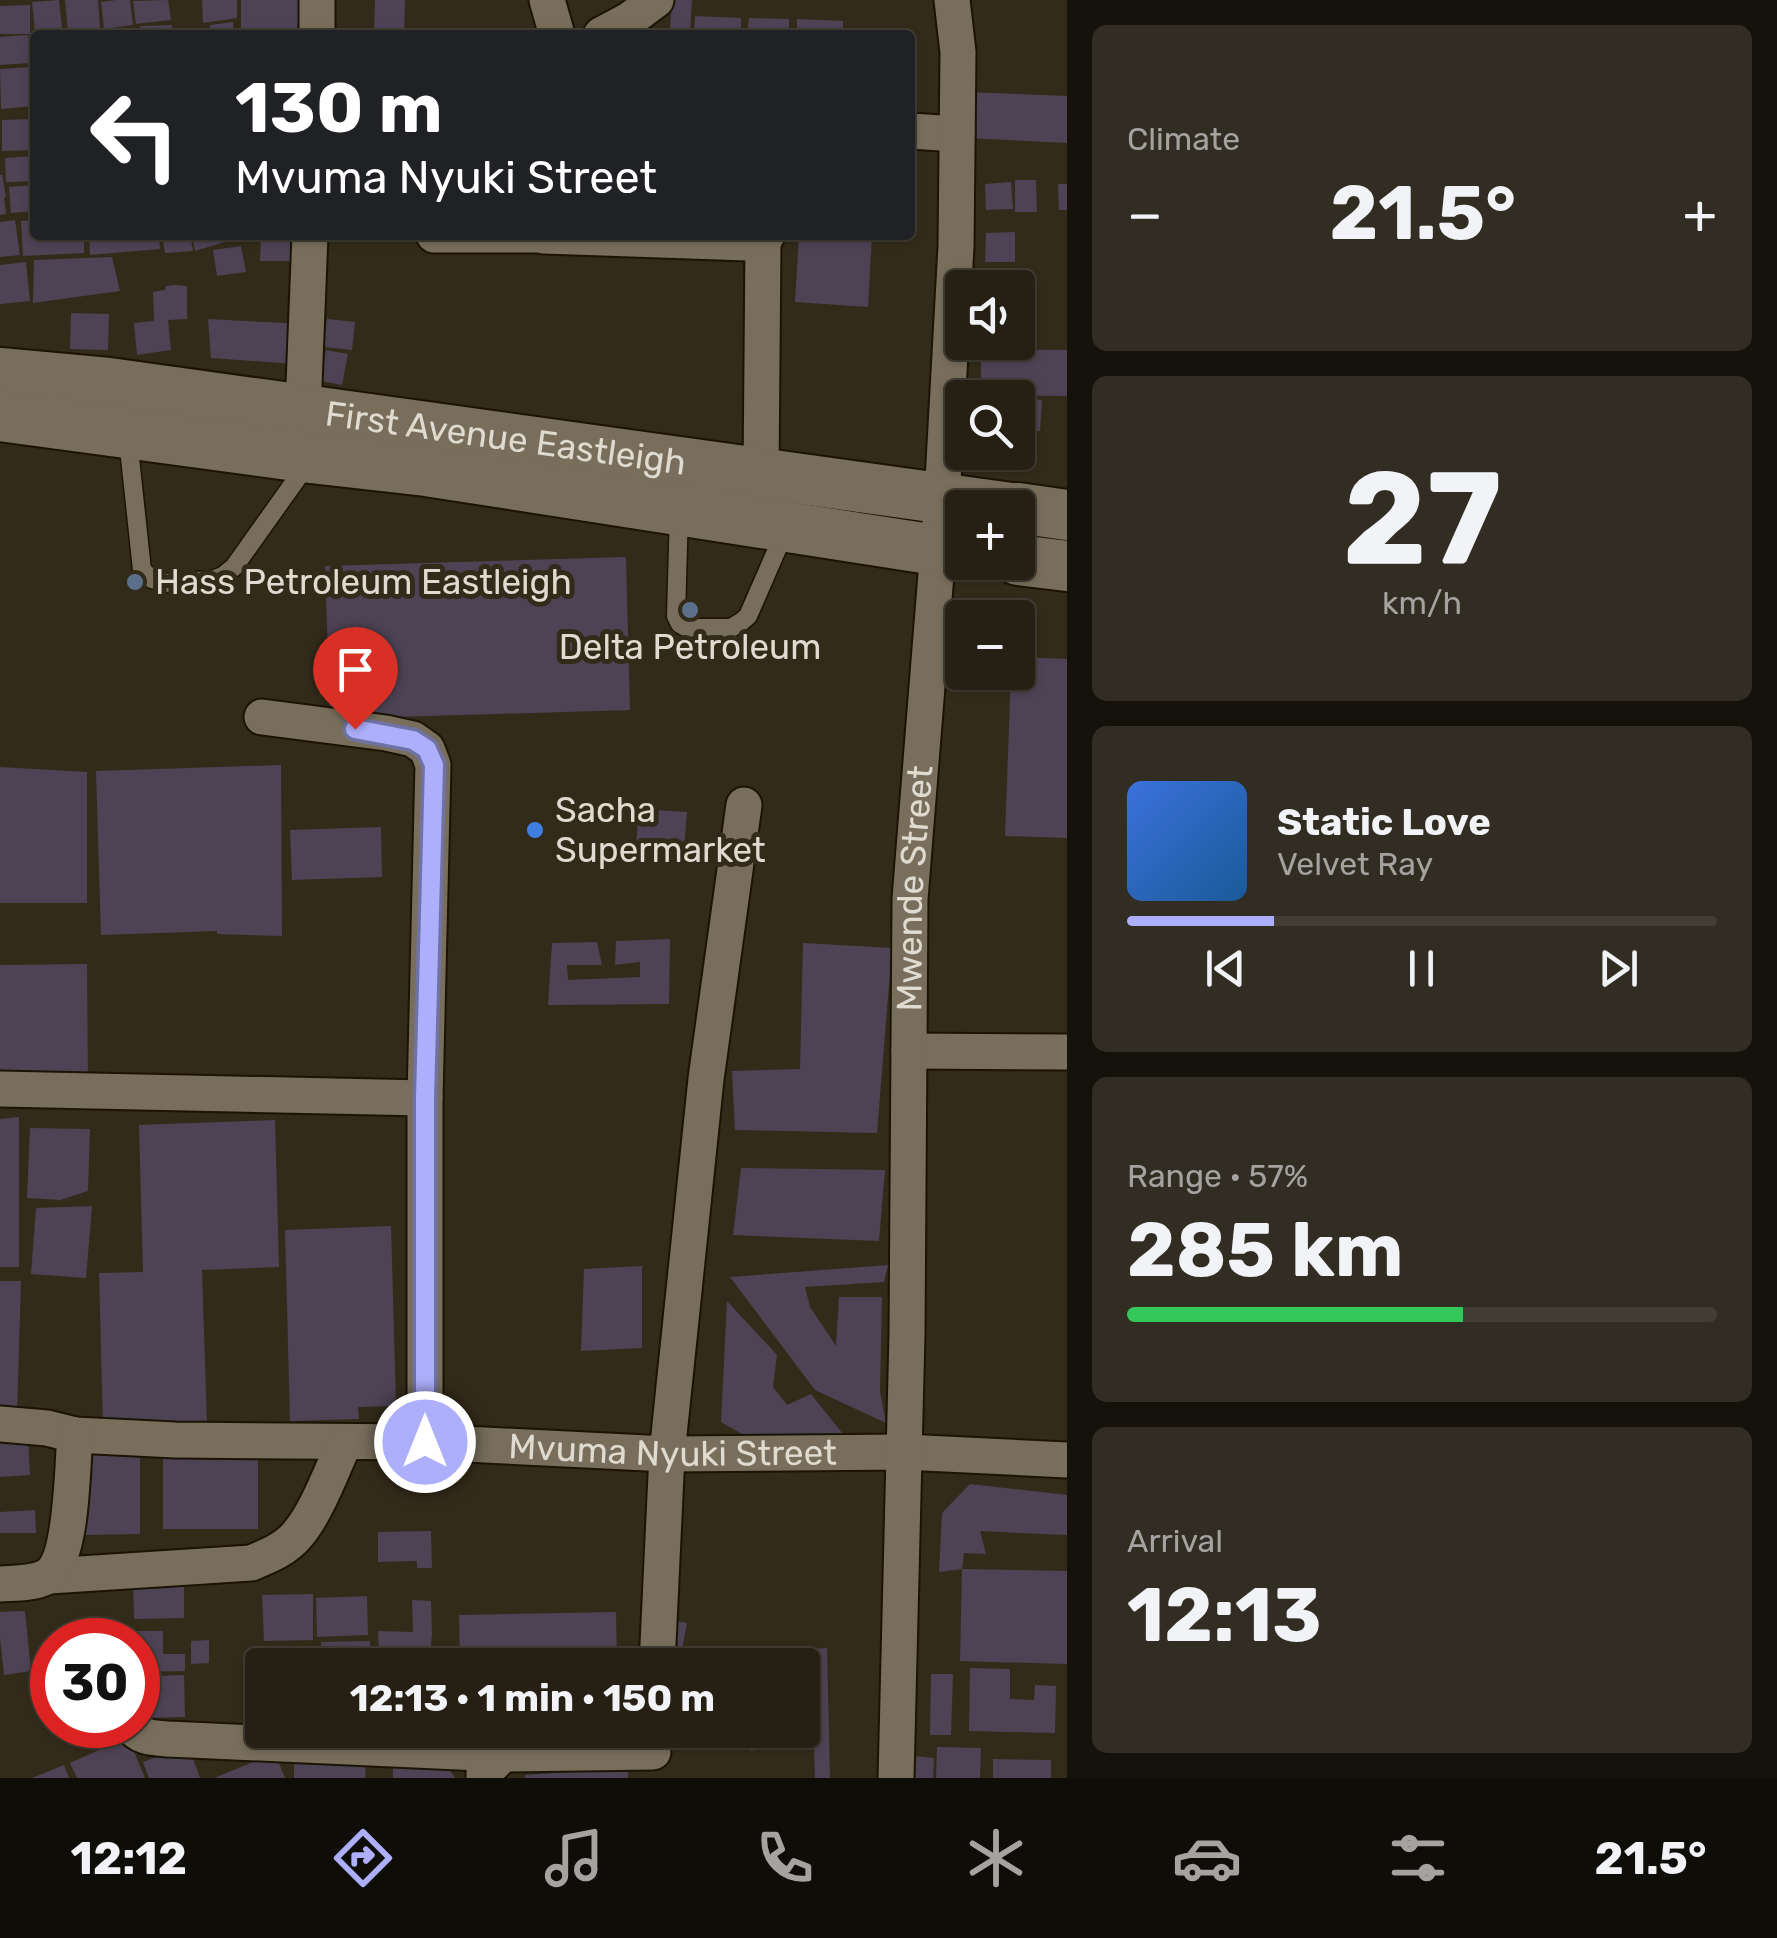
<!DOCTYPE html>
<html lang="en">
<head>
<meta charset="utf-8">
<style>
  :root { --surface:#262014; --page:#322d22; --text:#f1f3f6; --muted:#a4a3a0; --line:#423e34; --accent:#adaffb }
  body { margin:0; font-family:Rubik,sans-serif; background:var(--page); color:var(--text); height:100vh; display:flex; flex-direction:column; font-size:38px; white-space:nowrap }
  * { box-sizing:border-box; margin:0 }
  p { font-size:32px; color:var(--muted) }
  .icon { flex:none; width:55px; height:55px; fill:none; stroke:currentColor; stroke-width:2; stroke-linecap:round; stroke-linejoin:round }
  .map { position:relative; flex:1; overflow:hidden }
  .side { display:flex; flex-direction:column; gap:25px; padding:25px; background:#15120b; width:710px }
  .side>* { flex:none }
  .banner { position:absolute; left:30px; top:30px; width:885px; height:210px; border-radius:10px; box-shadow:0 2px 8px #0004,0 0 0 2px var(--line); background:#202124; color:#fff; overflow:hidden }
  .fabs { position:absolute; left:945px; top:270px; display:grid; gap:20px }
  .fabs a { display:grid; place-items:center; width:90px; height:90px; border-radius:10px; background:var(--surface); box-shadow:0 2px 8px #0004,0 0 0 2px var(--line); font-size:50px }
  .speed { position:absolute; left:30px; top:1618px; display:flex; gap:20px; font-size:50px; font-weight:700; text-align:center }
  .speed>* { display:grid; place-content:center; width:130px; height:130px; border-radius:50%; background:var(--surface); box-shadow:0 2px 8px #0004,0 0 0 2px var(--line); line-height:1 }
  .speed .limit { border:15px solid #d22; background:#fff; color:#111 }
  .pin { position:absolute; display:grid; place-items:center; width:85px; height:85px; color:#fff; margin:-102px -42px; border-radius:50% 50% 50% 0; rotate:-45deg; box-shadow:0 0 10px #0007 }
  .pin .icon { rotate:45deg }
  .me { position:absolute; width:110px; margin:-55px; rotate:0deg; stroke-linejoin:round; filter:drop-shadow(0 0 8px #0008) }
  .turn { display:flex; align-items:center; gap:35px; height:210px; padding:0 40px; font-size:45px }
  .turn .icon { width:130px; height:130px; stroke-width:2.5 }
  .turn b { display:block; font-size:70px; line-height:85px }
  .big { font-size:75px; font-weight:700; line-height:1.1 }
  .side .card { flex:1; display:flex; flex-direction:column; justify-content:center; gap:15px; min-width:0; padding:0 35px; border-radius:15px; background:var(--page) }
  .side .dial { align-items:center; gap:0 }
  .dial b { font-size:130px; line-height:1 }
  .song { display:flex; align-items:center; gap:30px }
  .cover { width:120px; height:120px; border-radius:15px; background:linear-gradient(135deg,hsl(220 70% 55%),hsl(210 70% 35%)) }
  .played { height:10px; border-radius:5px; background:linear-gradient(90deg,var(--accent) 25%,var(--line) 25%) }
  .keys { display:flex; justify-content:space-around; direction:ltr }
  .heat { display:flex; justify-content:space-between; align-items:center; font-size:55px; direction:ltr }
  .charge { height:15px; border-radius:8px; background:linear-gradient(90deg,#34c759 57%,var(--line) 0) }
  .trip { position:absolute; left:245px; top:1648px; width:575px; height:100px; border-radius:10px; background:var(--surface); box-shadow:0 2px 8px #0004,0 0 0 2px var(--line); font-weight:700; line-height:100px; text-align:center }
  .tabs { display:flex; height:160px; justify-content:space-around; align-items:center; background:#0f0d08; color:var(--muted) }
  .tabs .icon { width:70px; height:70px }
  .tabs .active { color:var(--accent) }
  .tabs b { font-size:45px; color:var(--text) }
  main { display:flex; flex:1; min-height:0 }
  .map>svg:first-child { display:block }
</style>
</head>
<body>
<main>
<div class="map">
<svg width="1067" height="1778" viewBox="0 0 1067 1778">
  <rect width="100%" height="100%" fill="#332b1a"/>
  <!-- building -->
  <path fill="#4d4355" d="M 59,0 L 62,28 L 35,31 L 32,2 Z
    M 65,0 L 98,0 L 100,28 L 68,32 Z
    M 116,0 L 130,0 L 133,25 L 104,29 L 101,2 Z
    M 168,0 L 171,20 L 136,24 L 133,1 Z
    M 202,0 L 237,0 L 237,18 L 203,23 Z
    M 241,0 L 312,0 L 312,35 L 241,35 Z
    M 375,0 L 405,0 L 404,35 L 374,35 Z
    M 672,0 L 692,0 L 690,31 L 670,30 Z
    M 30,5 L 30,34 L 0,34 L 0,6 Z
    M 695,16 L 741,18 L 741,35 L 694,35 Z
    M 749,18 L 789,19 L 789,35 L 747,35 Z
    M 797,19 L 843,21 L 843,35 L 797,35 Z
    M 233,22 L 234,35 L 210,35 L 210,25 Z
    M 172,25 L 172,35 L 140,35 L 140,26 Z
    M 28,35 L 30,63 L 0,65 L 0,37 Z
    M 31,67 L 33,106 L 1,109 L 0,69 Z
    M 968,92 L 1067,96 L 1067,143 L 966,138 Z
    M 32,119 L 32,150 L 2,151 L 2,120 Z
    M 35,156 L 35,181 L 6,182 L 5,158 Z
    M 0,175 L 2,175 L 6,197 L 4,197 L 6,214 L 0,215 Z
    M 1015,180 L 1036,180 L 1037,212 L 1015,212 Z
    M 1011,182 L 1013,209 L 986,210 L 985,184 Z
    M 1058,184 L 1067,184 L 1067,210 L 1059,210 Z
    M 35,185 L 35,211 L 11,213 L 9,187 Z
    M 15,220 L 20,255 L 0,257 L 0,222 Z
    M 35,220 L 35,235 L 84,235 L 84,253 L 23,256 L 21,221 Z
    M 1015,232 L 1015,262 L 985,262 L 986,233 Z
    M 89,235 L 159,235 L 160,249 L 90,255 Z
    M 162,235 L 190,235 L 193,251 L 165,253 Z
    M 192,235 L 234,235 L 235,239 L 195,251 Z
    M 261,235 L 307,235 L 307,261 L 260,261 Z
    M 799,235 L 872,235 L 868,307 L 795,302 Z
    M 241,246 L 246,272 L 217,276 L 213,250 Z
    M 112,257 L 120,291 L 33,303 L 34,260 Z
    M 26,262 L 30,301 L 0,304 L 0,265 Z
    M 175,285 L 187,286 L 187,319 L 168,320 L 171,350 L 137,355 L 134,323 L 154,321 L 153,292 L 165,290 L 166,286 Z
    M 71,313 L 109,314 L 108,350 L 70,349 Z
    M 208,319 L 304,324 L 297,364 L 211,358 Z
    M 327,319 L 355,322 L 352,350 L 323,347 Z
    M 981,349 L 1067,350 L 1067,396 L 981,395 Z
    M 326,350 L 348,354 L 342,385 L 321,381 Z
    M 1018,398 L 1042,400 L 1040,431 L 1018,429 Z
    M 977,452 L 1015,452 L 1011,468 L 973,466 Z
    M 626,557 L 630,710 L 330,719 L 325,566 Z
    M 1018,657 L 1067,659 L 1067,838 L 1005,836 L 1011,672 L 1018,672 Z
    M 281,765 L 282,936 L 217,934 L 217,931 L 101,935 L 96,771 Z
    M 0,767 L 87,772 L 87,903 L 0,903 Z
    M 639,809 L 687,812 L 683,861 L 635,857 Z
    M 381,827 L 382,877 L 292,880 L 290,830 Z
    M 670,939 L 669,1004 L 548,1005 L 552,943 L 597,942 L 602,965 L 567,965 L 568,980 L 640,977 L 640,962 L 615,965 L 616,941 Z
    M 803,943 L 892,948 L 877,1133 L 735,1130 L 732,1071 L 800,1069 Z
    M 87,964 L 88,1081 L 0,1083 L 0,965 Z
    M 19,1117 L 19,1267 L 0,1267 L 0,1119 Z
    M 275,1120 L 279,1267 L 202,1270 L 207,1424 L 103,1427 L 99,1273 L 143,1272 L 139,1125 Z
    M 30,1128 L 90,1129 L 88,1191 L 60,1200 L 27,1198 Z
    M 741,1168 L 885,1170 L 879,1241 L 733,1235 Z
    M 92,1206 L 86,1278 L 31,1274 L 36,1208 Z
    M 391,1226 L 396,1406 L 358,1407 L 359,1419 L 290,1421 L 285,1230 Z
    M 888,1265 L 884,1282 L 805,1287 L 810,1307 L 836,1346 L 839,1297 L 882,1297 L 880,1391 L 886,1423 L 815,1390 L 730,1277 Z
    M 642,1266 L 642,1348 L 581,1351 L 584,1269 Z
    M 0,1281 L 21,1281 L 17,1415 L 0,1415 Z
    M 727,1301 L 777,1355 L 773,1387 L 787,1405 L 811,1394 L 847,1439 L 749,1438 L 721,1422 Z
    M 28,1437 L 30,1475 L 0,1477 L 0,1439 Z
    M 84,1452 L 140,1452 L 140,1534 L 84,1535 Z
    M 163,1452 L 258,1452 L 258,1529 L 163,1529 Z
    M 970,1484 L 1067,1495 L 1067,1535 L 980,1531 L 986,1554 L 964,1553 L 962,1569 L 939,1572 L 942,1513 Z
    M 35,1510 L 36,1533 L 0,1533 L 0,1512 Z
    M 431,1531 L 432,1568 L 417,1568 L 417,1561 L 378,1562 L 378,1532 Z
    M 962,1569 L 1067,1571 L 1067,1664 L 960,1661 Z
    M 133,1576 L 184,1576 L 184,1618 L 134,1619 Z
    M 313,1594 L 313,1640 L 264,1641 L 262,1595 Z
    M 367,1596 L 368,1635 L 317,1637 L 316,1598 Z
    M 412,1600 L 431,1601 L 432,1634 L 430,1654 L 379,1657 L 378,1631 L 413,1632 Z
    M 25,1611 L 31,1671 L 4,1675 L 0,1638 L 0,1612 Z
    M 616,1612 L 617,1665 L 460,1665 L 459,1615 Z
    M 676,1621 L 687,1623 L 679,1665 L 668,1665 Z
    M 135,1631 L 163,1631 L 163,1654 L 185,1654 L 185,1671 L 138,1672 Z
    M 209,1640 L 209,1663 L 191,1664 L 191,1641 Z
    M 370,1641 L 371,1660 L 321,1661 L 321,1642 Z
    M 314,1646 L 315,1665 L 265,1665 L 265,1657 L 282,1657 L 282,1647 Z
    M 827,1648 L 830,1778 L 815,1778 L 811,1649 Z
    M 970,1668 L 1010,1669 L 1010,1699 L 1034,1700 L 1035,1685 L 1056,1686 L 1055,1733 L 969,1731 Z
    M 931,1674 L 953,1674 L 951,1735 L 930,1735 Z
    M 184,1675 L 185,1717 L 138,1718 L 138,1677 Z
    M 796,1734 L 798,1743 L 750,1751 L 749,1741 Z
    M 128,1737 L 145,1778 L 77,1778 L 70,1763 Z
    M 188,1745 L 200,1778 L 149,1778 L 143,1762 Z
    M 937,1747 L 981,1748 L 980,1778 L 936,1778 Z
    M 275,1753 L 285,1778 L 214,1778 Z
    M 913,1756 L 934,1758 L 933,1778 L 912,1778 Z
    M 993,1759 L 1051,1760 L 1051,1778 L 993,1778 Z
    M 294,1762 L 366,1764 L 365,1778 L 294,1778 Z
    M 444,1762 L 455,1778 L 393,1778 L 393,1764 Z
    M 64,1765 L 69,1778 L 32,1778 Z
    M 628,1768 L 628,1778 L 525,1778 L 525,1775 Z"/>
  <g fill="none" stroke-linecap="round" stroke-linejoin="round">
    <!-- service casing -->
    <g stroke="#1b1304" stroke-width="21">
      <path id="service" d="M 128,439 L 142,570 L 152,579 L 166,583 L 212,580 L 223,576 L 234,567 L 308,463
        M 679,511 L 676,616 L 680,624 L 687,628 L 731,628 L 741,622 L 748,616 L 785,531"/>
    </g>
    <!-- minor casing -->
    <g stroke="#1b1304" stroke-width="39">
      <g id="minor">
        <path d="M 547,0 L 557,35"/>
        <path d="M 317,35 L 317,0"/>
        <path d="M 601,35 L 629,20 L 656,0"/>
        <path d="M 910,131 L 957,134"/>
        <path d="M 434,235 L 544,235"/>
        <path d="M 544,236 L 748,243 L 763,241 L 767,235"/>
        <path d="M 303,410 L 310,235"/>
        <path d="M 761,474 L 763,241"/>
        <path id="s1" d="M 262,717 L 386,733 L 413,739 L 427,749 L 433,765 L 425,1098 L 425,1442 L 667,1454 L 904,1452 L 1067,1460"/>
        <path d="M 909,1051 L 1067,1052"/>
        <path d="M 0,1089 L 425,1098"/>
        <path d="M 0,1424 L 47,1428 L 75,1435 L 175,1440 L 425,1442"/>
        <path d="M 49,1576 L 251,1563 C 268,1556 286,1549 298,1534 C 317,1512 332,1469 345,1442"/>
        <path d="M 0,1584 C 15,1583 32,1584 46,1577 C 73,1562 72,1466 75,1435"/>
        <path d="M 657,1665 L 667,1454 L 706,1079 L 744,805"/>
        <path d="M 131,1725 C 138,1738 155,1738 168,1739 L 503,1754"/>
        <path d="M 484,1778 L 484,1773 L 503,1754 L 653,1752"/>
        <path id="s2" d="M 896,1778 L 907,1334 L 910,899 L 942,499 L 956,246 L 958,52 L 952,0"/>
      </g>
    </g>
    <!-- secondary casing -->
    <g stroke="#1b1304" stroke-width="54">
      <g id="secondary">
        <path id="s3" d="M 0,373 L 109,383 L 1011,508"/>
        <path d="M 0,416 L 311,458 L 426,471 L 962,554"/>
        <path d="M 1018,508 L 1067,515"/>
        <path d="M 1018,560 L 1067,566"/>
      </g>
    </g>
    <!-- service -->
    <use href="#service" stroke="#786e5b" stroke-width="18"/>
    <!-- minor -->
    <use href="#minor" stroke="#786e5b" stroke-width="35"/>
    <!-- secondary -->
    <use href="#secondary" stroke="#786e5b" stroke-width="50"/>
  </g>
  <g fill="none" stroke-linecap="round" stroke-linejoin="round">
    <!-- route casing -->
    <g stroke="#7072a3" stroke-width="25">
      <path id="route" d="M 355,729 L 413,740 L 427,749 L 434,765 L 425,1098 L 425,1442"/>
    </g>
    <!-- route -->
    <use href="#route" stroke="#adaffb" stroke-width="18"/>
  </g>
  <!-- markers -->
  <g fill="#5c6f8a" stroke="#332b1a" stroke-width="4">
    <circle cx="135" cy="582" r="10"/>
    <circle cx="690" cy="610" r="10"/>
  </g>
  <circle fill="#3f7fe0" stroke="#332b1a" stroke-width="4" cx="535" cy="830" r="10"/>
  <g text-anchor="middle" stroke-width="10" stroke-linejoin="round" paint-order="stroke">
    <!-- street labels -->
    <g font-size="35" fill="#e0dbd0" stroke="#332b1a">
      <text dy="12" stroke="none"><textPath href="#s3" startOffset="510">First Avenue Eastleigh</textPath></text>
      <text dy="12" stroke="none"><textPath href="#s2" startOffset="890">Mwende Street</textPath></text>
      <text dy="12" stroke="none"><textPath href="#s1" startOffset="1112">Mvuma Nyuki Street</textPath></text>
    </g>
    <!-- poi labels -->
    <g font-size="35" fill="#e0dbd0" stroke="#332b1a" text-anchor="start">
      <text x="155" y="594">Hass Petroleum Eastleigh</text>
      <text x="690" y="659" text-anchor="middle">Delta Petroleum</text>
      <text x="555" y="822">Sacha<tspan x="555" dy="40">Supermarket</tspan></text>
    </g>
  </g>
</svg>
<div class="fabs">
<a><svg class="icon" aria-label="sound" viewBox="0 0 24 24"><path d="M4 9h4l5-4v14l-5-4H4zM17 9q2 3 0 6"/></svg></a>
<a><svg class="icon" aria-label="search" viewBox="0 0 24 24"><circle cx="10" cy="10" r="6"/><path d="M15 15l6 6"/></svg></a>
<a>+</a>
<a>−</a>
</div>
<div class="speed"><div class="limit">30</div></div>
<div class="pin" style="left:355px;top:729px;background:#d93025"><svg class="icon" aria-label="arrive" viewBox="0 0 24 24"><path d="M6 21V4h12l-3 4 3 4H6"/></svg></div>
<svg class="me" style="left:425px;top:1442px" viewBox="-20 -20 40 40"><circle r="17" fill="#adaffb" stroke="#fff" stroke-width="3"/><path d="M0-11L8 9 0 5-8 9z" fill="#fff"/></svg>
<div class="trip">12:13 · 1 min · 150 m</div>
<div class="banner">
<div class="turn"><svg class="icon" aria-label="left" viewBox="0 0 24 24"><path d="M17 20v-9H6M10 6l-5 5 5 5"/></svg><div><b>130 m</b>Mvuma Nyuki Street</div></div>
</div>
</div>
<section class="side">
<div class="card"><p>Climate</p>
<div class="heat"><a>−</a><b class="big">21.5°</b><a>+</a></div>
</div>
<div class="card dial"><b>27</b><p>km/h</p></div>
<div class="card">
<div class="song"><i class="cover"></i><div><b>Static Love</b><p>Velvet Ray</p></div></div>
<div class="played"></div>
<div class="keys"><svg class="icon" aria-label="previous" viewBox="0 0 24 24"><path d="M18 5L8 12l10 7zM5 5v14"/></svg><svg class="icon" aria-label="pause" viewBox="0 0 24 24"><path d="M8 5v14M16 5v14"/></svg><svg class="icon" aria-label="next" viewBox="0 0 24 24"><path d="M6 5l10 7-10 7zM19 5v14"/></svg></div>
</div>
<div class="card"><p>Range · 57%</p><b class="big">285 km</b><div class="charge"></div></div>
<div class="card"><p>Arrival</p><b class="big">12:13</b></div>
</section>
</main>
<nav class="tabs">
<b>12:12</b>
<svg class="icon active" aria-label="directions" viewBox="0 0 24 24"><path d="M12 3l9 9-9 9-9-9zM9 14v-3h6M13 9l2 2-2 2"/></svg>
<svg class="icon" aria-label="music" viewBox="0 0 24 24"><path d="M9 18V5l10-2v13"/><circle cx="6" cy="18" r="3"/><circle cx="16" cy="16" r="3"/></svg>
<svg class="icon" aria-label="phone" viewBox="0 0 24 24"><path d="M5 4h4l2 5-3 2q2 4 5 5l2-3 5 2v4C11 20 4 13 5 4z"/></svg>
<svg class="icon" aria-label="climate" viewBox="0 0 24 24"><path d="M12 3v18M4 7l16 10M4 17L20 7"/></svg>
<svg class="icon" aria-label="car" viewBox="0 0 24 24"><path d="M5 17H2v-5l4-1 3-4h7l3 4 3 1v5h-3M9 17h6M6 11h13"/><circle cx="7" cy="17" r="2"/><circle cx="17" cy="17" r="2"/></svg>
<svg class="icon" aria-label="filters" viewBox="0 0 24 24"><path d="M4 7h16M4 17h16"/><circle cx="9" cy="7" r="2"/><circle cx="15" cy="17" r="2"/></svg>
<b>21.5°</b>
</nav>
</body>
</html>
